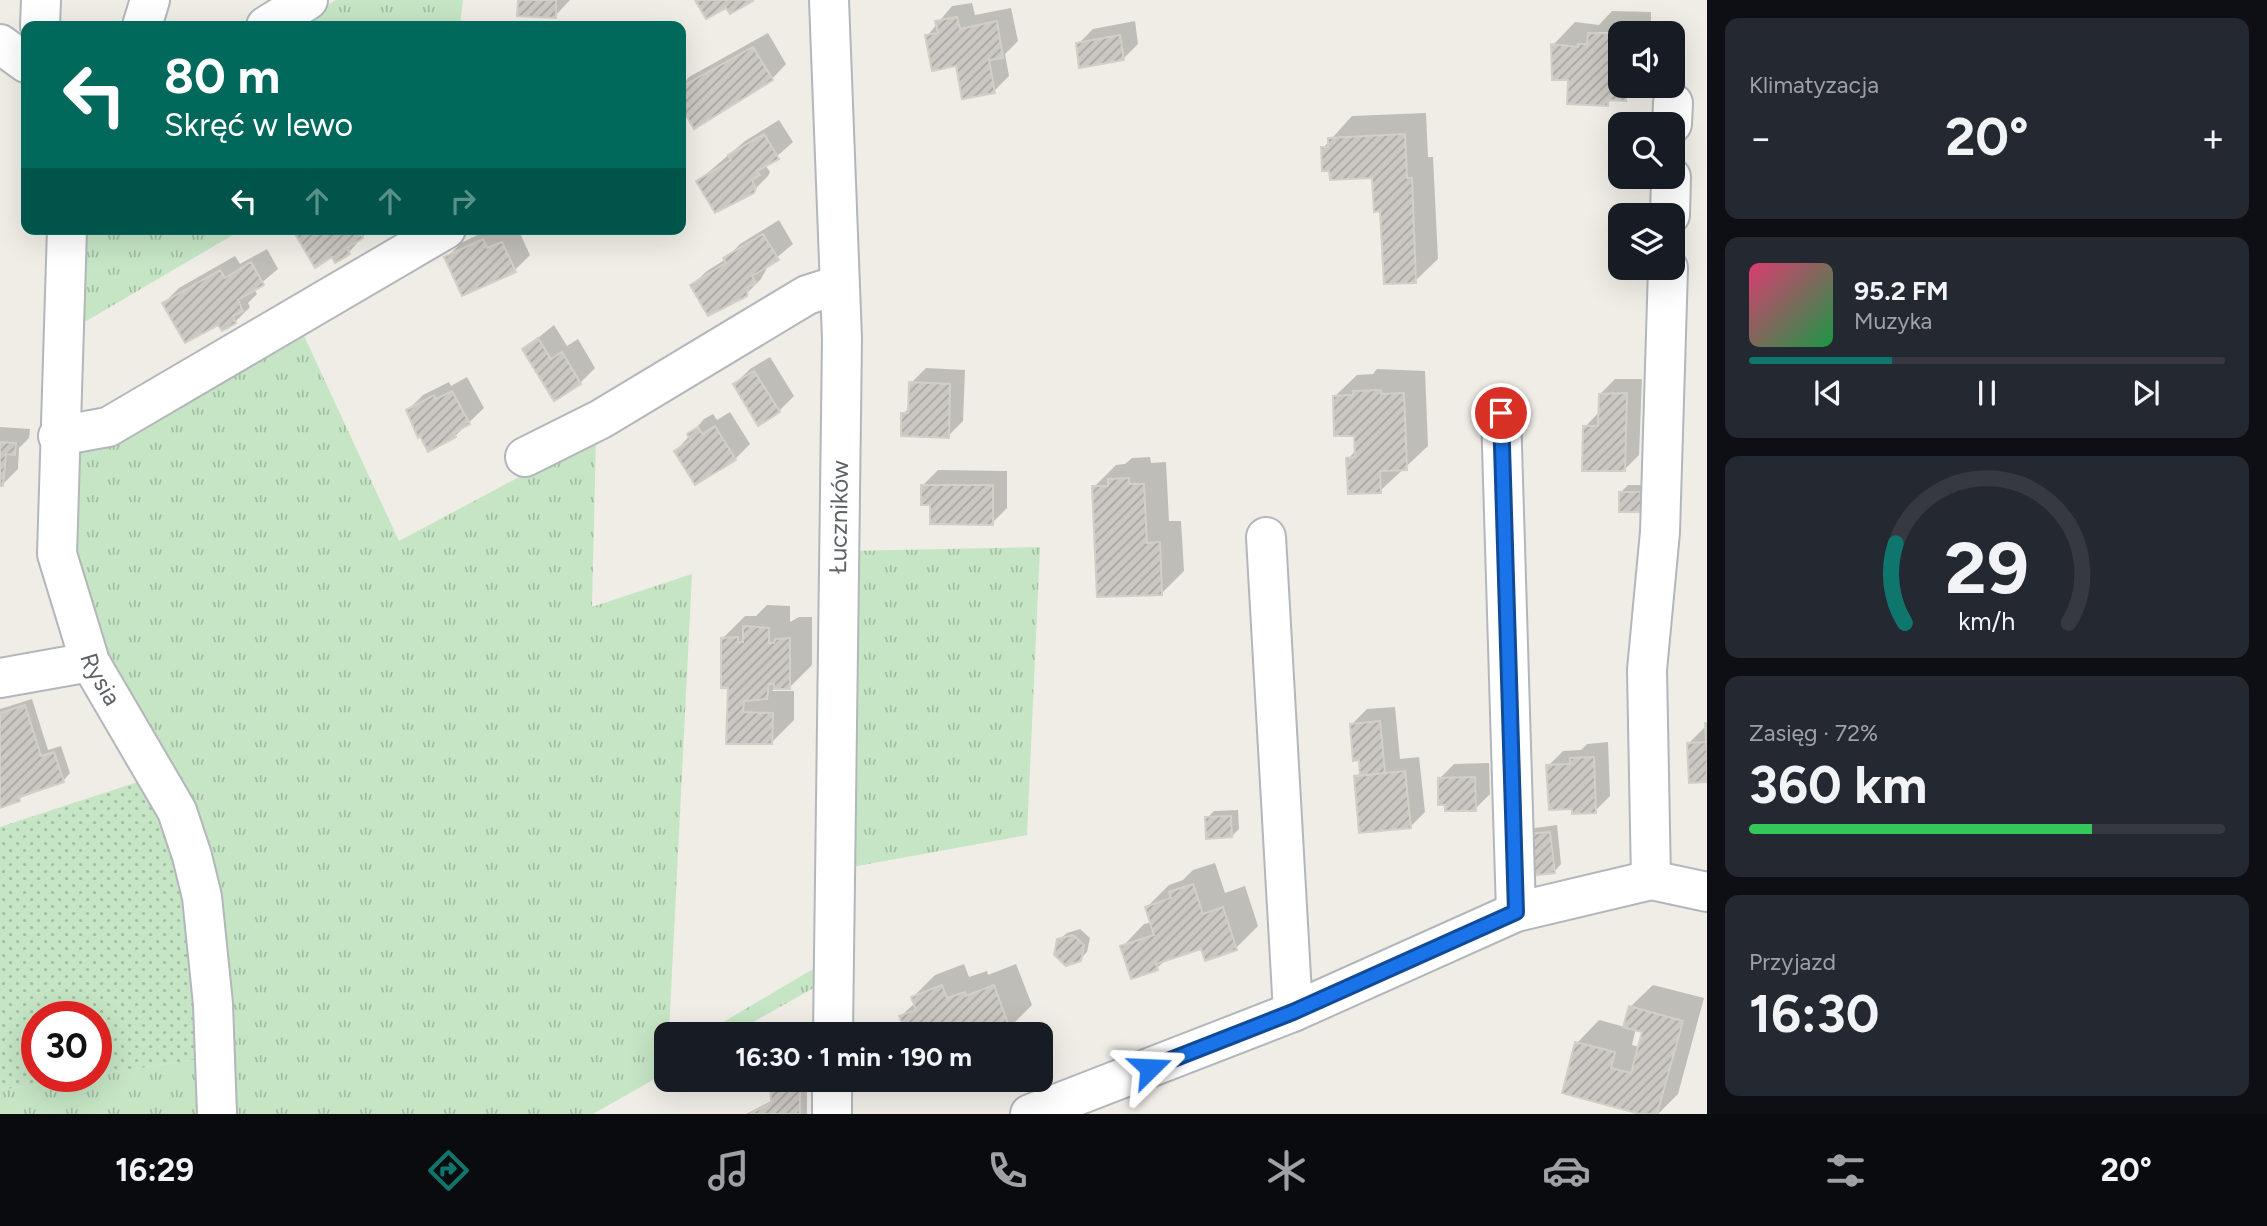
<!DOCTYPE html>
<html lang="pl">
<head>
<meta charset="utf-8">
<style>
  :root { --surface:#171b24; --page:#242831; --text:#f1f3f6; --muted:#9ea1a6; --line:#363941; --accent:#0f766e }
  body { margin:0; font-family:Figtree,sans-serif; background:var(--page); color:var(--text); height:100vh; display:flex; flex-direction:column; font-size:26px; white-space:nowrap }
  * { box-sizing:border-box; margin:0 }
  p { font-size:23px; color:var(--muted) }
  .icon { flex:none; width:38px; height:38px; fill:none; stroke:currentColor; stroke-width:2; stroke-linecap:round; stroke-linejoin:round }
  .map { position:relative; flex:1; overflow:hidden }
  .sheet { display:flex; flex-direction:column; gap:18px; padding:18px; background:#0d0f14; width:560px }
  .sheet>* { flex:none }
  .banner { position:absolute; left:21px; top:21px; width:665px; height:214px; border-radius:14px; box-shadow:0 7px 28px #0002; background:#00695c; color:#fff; overflow:hidden }
  .tools { position:absolute; left:1608px; top:21px; display:grid; gap:14px }
  .tools a { display:grid; place-items:center; width:77px; height:77px; border-radius:14px; background:var(--surface); box-shadow:0 7px 28px #0002; font-size:35px }
  .speed { position:absolute; left:21px; top:1001px; display:flex; gap:14px; font-size:35px; font-weight:700; text-align:center }
  .speed>* { display:grid; place-content:center; width:91px; height:91px; border-radius:50%; background:var(--surface); box-shadow:0 7px 28px #0002; line-height:1 }
  .speed .limit { border:10px solid #d22; background:#fff; color:#111 }
  .pin { position:absolute; display:grid; place-items:center; width:60px; height:60px; color:#fff; margin:-30px; border:4px solid #fff; border-radius:50%; box-shadow:0 2px 7px #0007 }
  .me { position:absolute; width:77px; margin:-38px; rotate:69deg; stroke-linejoin:round; filter:drop-shadow(0 0 5px #0008) }
  .turn { display:flex; align-items:center; gap:24px; height:147px; padding:0 28px; font-size:32px }
  .turn .icon { width:91px; height:91px; stroke-width:2.5 }
  .turn b { display:block; font-size:49px; line-height:60px }
  .lanes { display:flex; align-items:center; height:66px; padding:0 28px; background:#0003; justify-content:center; gap:35px; direction:ltr }
  .lanes .off { opacity:.35 }
  .big { font-size:52px; font-weight:700; line-height:1.1 }
  .sheet .widget { flex:1; display:flex; flex-direction:column; justify-content:center; gap:10px; min-width:0; padding:0 24px; border-radius:14px; background:var(--page) }
  .sheet .dial { align-items:center; gap:0 }
  .dial svg { height:182px; overflow:visible; fill:none; stroke:var(--line); stroke-width:7; stroke-linecap:round; text-anchor:middle }
  .dial text { fill:var(--text); stroke:none }
  .song { display:flex; align-items:center; gap:21px }
  .cover { width:84px; height:84px; border-radius:10px; background:linear-gradient(135deg,hsl(340 70% 55%),hsl(140 70% 35%)) }
  .played { height:7px; border-radius:4px; background:linear-gradient(90deg,var(--accent) 30%,var(--line) 30%) }
  .keys { display:flex; justify-content:space-around; direction:ltr }
  .heat { display:flex; justify-content:space-between; align-items:center; font-size:38px; direction:ltr }
  .charge { height:10px; border-radius:5px; background:linear-gradient(90deg,#34c759 72%,var(--line) 0) }
  .trip { position:absolute; left:654px; top:1022px; width:399px; height:70px; border-radius:14px; background:var(--surface); box-shadow:0 7px 28px #0002; font-weight:700; line-height:70px; text-align:center }
  .dock { display:flex; height:112px; justify-content:space-around; align-items:center; background:#090b0e; color:var(--muted) }
  .dock .icon { width:49px; height:49px }
  .dock .selected { color:var(--accent) }
  .dock b { font-size:32px; color:var(--text) }
  main { display:flex; flex:1; min-height:0 }
  .map>svg:first-child { display:block }
</style>
</head>
<body>
<main>
<div class="map">
<svg width="1707" height="1114" viewBox="0 0 1707 1114">
  <defs>
    <pattern id="grass-tufts" width="24" height="20" patternUnits="userSpaceOnUse" patternTransform="scale(1.75)"><rect width="24" height="20" fill="#c5e5c4"/><path d="M3 7l-1-3M5 7V3M7 7l1-3M15 17l-1-3M17 17v-4M19 17l1-3" fill="none" stroke="#a3bda3"/></pattern>
    <pattern id="garden-dots" width="8" height="8" patternUnits="userSpaceOnUse" patternTransform="scale(1.75)"><rect width="8" height="8" fill="#c5e5c4"/><path d="M2 2h.1M6 6h.1" fill="none" stroke="#a3bda3" stroke-width="1.8" stroke-linecap="round"/></pattern>
    <pattern id="building-hatch" width="6" height="6" patternUnits="userSpaceOnUse" patternTransform="scale(1.75)"><rect width="6" height="6" fill="#cbc8c3"/><path d="M-1 1l2-2M0 6l6-6M5 7l2-2" fill="none" stroke="#a8a6a2"/></pattern>
  </defs>
  <rect width="100%" height="100%" fill="#efede6"/>
  <!-- grass -->
  <path fill="url(#grass-tufts)" d="M 336,0 L 463,0 L 460,26 L 292,26 Z
    M 75,229 L 243,229 L 71,330 Z
    M 299,325 L 399,541 L 596,436 L 592,607 L 692,574 L 667,1072 L 593,1114 L 225,1114 L 221,1006 L 80,608 L 66,500 L 81,446 Z
    M 1040,547 L 1027,835 L 846,868 L 848,551 Z
    M 825,962 L 824,982 L 732,1034 L 703,1034 Z
    M 204,1058 L 209,1114 L 0,1114 L 0,1090 Z"/>
  <!-- garden -->
  <path fill="url(#garden-dots)" d="M 150,778 L 193,898 L 204,1058 L 96,1075 L 96,1017 L 37,1017 L 37,1076 L 88,1076 L 0,1090 L 0,827 Z"/>
  <!-- shadow -->
  <path fill="#0003" fill-rule="evenodd" d="M 520,0 L 570,0 L 555,16 Z
    M 972,3 L 975,15 L 1011,8 L 1018,41 L 1005,54 L 1009,76 L 994,91 L 958,64 L 927,36 L 952,6 Z
    M 1612,11 L 1651,12 L 1651,33 L 1598,32 L 1594,35 L 1620,36 L 1620,86 L 1639,86 L 1625,99 L 1613,99 L 1607,104 L 1570,78 L 1553,45 L 1575,22 L 1599,25 Z
    M 1135,21 L 1138,44 L 1123,59 L 1078,44 L 1093,29 Z
    M 768,33 L 786,64 L 772,79 L 681,116 L 681,86 L 689,77 Z
    M 1426,113 L 1428,157 L 1433,157 L 1438,259 L 1415,281 L 1382,209 L 1374,176 L 1323,148 L 1352,116 Z
    M 779,120 L 793,142 L 766,166 L 770,172 L 768,176 L 753,191 L 698,181 L 745,141 Z
    M 779,220 L 793,244 L 769,264 L 761,279 L 746,294 L 692,285 L 707,271 L 726,259 L 740,244 Z
    M 299,229 L 370,229 L 349,252 L 336,261 Z
    M 490,229 L 500,229 L 502,235 L 518,229 L 530,255 L 515,270 L 446,258 L 461,243 Z
    M 267,249 L 278,269 L 254,289 L 257,294 L 248,303 L 250,307 L 235,322 L 219,322 L 164,303 L 179,288 L 235,256 L 240,264 Z
    M 554,325 L 567,346 L 578,339 L 595,368 L 580,383 L 555,399 L 524,349 Z
    M 770,357 L 794,396 L 779,411 L 735,384 L 750,369 Z
    M 926,368 L 965,370 L 963,421 L 948,436 L 903,414 L 910,407 L 911,383 Z
    M 1377,369 L 1425,371 L 1428,446 L 1380,491 L 1348,459 L 1356,450 L 1356,434 L 1334,397 L 1357,375 L 1373,374 Z
    M 467,377 L 484,408 L 455,436 L 421,434 L 408,410 L 423,395 L 449,382 L 451,386 Z
    M 1615,379 L 1642,379 L 1639,455 L 1624,470 L 1585,427 L 1600,411 L 1600,394 Z
    M 730,412 L 750,444 L 735,459 L 676,451 L 704,419 L 713,414 L 717,420 Z
    M 0,427 L 30,429 L 29,438 L 19,448 L 18,469 L 3,484 L 0,484 Z
    M 1150,457 L 1151,463 L 1166,462 L 1169,521 L 1181,521 L 1184,571 L 1162,593 L 1094,487 L 1116,465 L 1125,464 L 1132,458 Z
    M 938,470 L 1007,471 L 1007,508 L 992,523 L 923,485 Z
    M 1628,485 L 1649,485 L 1649,504 L 1621,492 Z
    M 767,605 L 790,606 L 790,622 L 799,617 L 812,617 L 812,665 L 790,687 L 776,687 L 772,691 L 794,691 L 794,720 L 772,742 L 728,743 L 730,687 L 723,638 L 745,616 L 756,616 Z
    M 32,699 L 48,750 L 61,746 L 70,773 L 63,781 L 0,806 L 0,709 Z
    M 1395,707 L 1400,759 L 1419,757 L 1425,812 L 1410,827 L 1356,777 L 1361,772 L 1361,758 L 1352,724 L 1367,709 Z
    M 1707,725 L 1707,780 L 1689,743 Z
    M 1608,742 L 1610,796 L 1595,811 L 1548,766 L 1563,751 L 1581,750 L 1587,744 Z
    M 1489,763 L 1490,794 L 1475,809 L 1439,779 L 1454,764 Z
    M 1238,810 L 1239,829 L 1232,836 L 1207,818 L 1214,811 Z
    M 1557,825 L 1561,864 L 1554,872 L 1527,835 L 1535,828 Z
    M 1215,863 L 1225,893 L 1245,886 L 1258,926 L 1236,948 L 1202,946 L 1167,959 L 1157,968 L 1122,947 L 1144,924 L 1152,922 L 1147,907 L 1169,885 L 1183,880 L 1193,870 Z
    M 1080,929 L 1090,938 L 1087,952 L 1080,959 L 1059,940 L 1067,933 Z
    M 964,964 L 969,977 L 987,971 L 988,975 L 1016,964 L 1032,1005 L 1009,1028 L 992,1034 L 908,1034 L 901,1016 L 915,1003 L 913,997 L 935,975 Z
    M 1653,985 L 1704,998 L 1678,1094 L 1658,1114 L 1647,1114 L 1577,1043 L 1599,1020 L 1625,1027 L 1630,1007 ZM 1636,1028 L 1644,1030 L 1639,1047 L 1632,1045 Z
    M 772,1080 L 807,1080 L 807,1114 L 746,1114 L 773,1100 Z"/>
  <!-- building -->
  <path fill="url(#building-hatch)" stroke="#d4cfc5" stroke-width="2" d="M 518,0 L 556,0 L 556,18 L 517,16 Z
    M 695,0 L 752,0 L 753,1 L 730,14 L 726,8 L 706,19 Z
    M 957,17 L 960,29 L 997,21 L 1003,58 L 989,60 L 995,93 L 962,99 L 956,66 L 932,71 L 925,35 L 938,33 L 935,21 Z
    M 1588,33 L 1620,34 L 1620,86 L 1627,86 L 1626,101 L 1608,100 L 1608,106 L 1567,104 L 1568,80 L 1552,80 L 1551,44 L 1578,47 L 1578,44 L 1587,44 Z
    M 1120,35 L 1124,60 L 1079,68 L 1076,43 Z
    M 753,47 L 773,80 L 694,129 L 687,117 L 681,118 L 681,87 Z
    M 764,134 L 779,159 L 757,171 L 760,175 L 752,180 L 756,188 L 754,193 L 715,213 L 696,181 L 731,160 L 728,155 Z
    M 1405,134 L 1407,178 L 1412,178 L 1416,283 L 1384,284 L 1380,211 L 1374,212 L 1372,178 L 1330,180 L 1329,171 L 1322,171 L 1321,147 L 1328,147 L 1328,138 Z
    M 298,229 L 358,229 L 363,238 L 347,248 L 350,254 L 335,263 L 332,257 L 315,268 L 294,232 Z
    M 763,234 L 779,260 L 752,276 L 756,283 L 748,287 L 747,296 L 708,316 L 690,285 L 726,263 L 723,258 Z
    M 483,239 L 487,248 L 502,242 L 516,272 L 462,296 L 444,257 Z
    M 251,262 L 264,285 L 238,300 L 243,311 L 233,316 L 236,323 L 222,331 L 218,325 L 185,343 L 162,303 L 220,270 L 225,278 Z
    M 538,338 L 551,359 L 562,352 L 581,384 L 554,401 L 522,349 Z
    M 754,371 L 780,412 L 758,426 L 733,384 Z
    M 909,382 L 950,384 L 949,438 L 901,436 L 901,413 L 908,413 Z
    M 1381,390 L 1381,394 L 1404,393 L 1407,470 L 1380,471 L 1381,493 L 1348,494 L 1346,458 L 1355,457 L 1354,436 L 1334,436 L 1333,396 L 1353,395 L 1353,391 Z
    M 452,391 L 470,424 L 454,433 L 456,437 L 428,452 L 420,436 L 418,438 L 406,410 L 434,395 L 436,399 Z
    M 1627,393 L 1625,471 L 1582,471 L 1583,426 L 1598,426 L 1599,394 Z
    M 715,426 L 736,460 L 695,485 L 674,451 L 691,440 L 687,434 L 698,427 L 702,434 Z
    M 0,442 L 16,443 L 15,455 L 6,454 L 3,486 L 0,486 Z
    M 1129,478 L 1129,484 L 1144,484 L 1147,543 L 1160,542 L 1162,595 L 1097,597 L 1092,486 L 1108,486 L 1108,479 Z
    M 921,485 L 993,485 L 993,525 L 930,524 L 930,505 L 921,505 Z
    M 1619,492 L 1643,492 L 1642,512 L 1619,512 Z
    M 743,626 L 769,628 L 769,643 L 774,643 L 775,639 L 790,638 L 790,689 L 774,689 L 774,684 L 769,684 L 767,699 L 744,701 L 743,712 L 773,713 L 772,744 L 726,744 L 728,688 L 721,688 L 721,638 L 738,637 L 738,642 L 743,642 Z
    M 25,705 L 41,756 L 54,752 L 64,782 L 19,797 L 20,801 L 0,808 L 0,713 Z
    M 1380,721 L 1385,773 L 1360,776 L 1359,760 L 1353,761 L 1350,724 Z
    M 1705,723 L 1707,723 L 1707,782 L 1689,783 L 1687,743 L 1706,742 Z
    M 1594,757 L 1596,813 L 1572,814 L 1572,809 L 1549,810 L 1546,765 L 1570,764 L 1570,758 Z
    M 1405,771 L 1411,828 L 1359,833 L 1354,776 Z
    M 1475,777 L 1476,811 L 1445,811 L 1445,805 L 1438,805 L 1438,778 Z
    M 1231,816 L 1232,837 L 1206,839 L 1205,817 Z
    M 1550,832 L 1555,873 L 1529,876 L 1526,834 Z
    M 1193,884 L 1203,914 L 1223,907 L 1237,950 L 1205,961 L 1201,949 L 1156,964 L 1158,970 L 1131,979 L 1120,946 L 1154,935 L 1145,907 L 1171,898 L 1169,892 Z
    M 1073,935 L 1084,945 L 1081,961 L 1066,966 L 1054,955 L 1057,939 Z
    M 942,985 L 947,998 L 965,992 L 966,996 L 994,985 L 1010,1029 L 997,1034 L 906,1034 L 899,1016 L 916,1010 L 911,997 Z
    M 1629,1006 L 1683,1021 L 1657,1114 L 1640,1114 L 1562,1093 L 1575,1042 L 1615,1052 L 1611,1068 L 1631,1073 L 1642,1032 L 1623,1027 Z
    M 770,1080 L 800,1080 L 800,1114 L 750,1114 L 771,1103 Z"/>
  <g fill="none" stroke-linecap="round" stroke-linejoin="round">
    <!-- minor casing -->
    <g stroke="#b3b6ba" stroke-width="42">
      <g id="minor">
        <path d="M 829,0 L 842,339 L 833,1034"/>
        <path d="M 40,26 L 41,0"/>
        <path d="M 142,26 L 150,0"/>
        <path d="M 266,26 L 308,0"/>
        <path d="M 0,44 L 26,63"/>
        <path d="M 1672,124 L 1673,103"/>
        <path d="M 1670,215 L 1671,177"/>
        <path id="s1" d="M 67,229 L 57,554 L 90,662 L 177,811 L 192,856 L 202,897 L 213,1004 L 217,1114"/>
        <path d="M 1501,413 L 1516,912"/>
        <path d="M 58,436 L 108,427 L 446,229"/>
        <path d="M 525,457 L 601,419 L 807,295 L 838,285"/>
        <path d="M 1266,537 L 1293,1012"/>
        <path d="M 0,678 L 90,662"/>
        <path d="M 1651,880 L 1647,670 L 1660,532 L 1668,268"/>
        <path d="M 832,1114 L 832,1080"/>
        <path d="M 1030,1114 L 1293,1012 L 1516,912 L 1651,880 L 1707,892"/>
      </g>
    </g>
    <!-- minor -->
    <use href="#minor" stroke="#fff" stroke-width="38"/>
  </g>
  <g fill="none" stroke-linecap="round" stroke-linejoin="round">
    <!-- route casing -->
    <g stroke="#114b97" stroke-width="18">
      <path id="route" d="M 1150,1068 L 1293,1012 L 1516,912 L 1501,413"/>
    </g>
    <!-- route -->
    <use href="#route" stroke="#1a73e8" stroke-width="12"/>
  </g>
  <g text-anchor="middle" stroke-width="5" stroke-linejoin="round" paint-order="stroke">
    <!-- street labels -->
    <g font-size="24" fill="#5e6166" stroke="#fff">
      <text transform="translate(839 517) rotate(-89)" y="8">Łuczników</text>
      <text dy="8" stroke="none"><textPath href="#s1" startOffset="458">Rysia</textPath></text>
    </g>
  </g>
</svg>
<div class="tools">
<a><svg class="icon" aria-label="sound" viewBox="0 0 24 24"><path d="M4 9h4l5-4v14l-5-4H4zM17 9q2 3 0 6"/></svg></a>
<a><svg class="icon" aria-label="search" viewBox="0 0 24 24"><circle cx="10" cy="10" r="6"/><path d="M15 15l6 6"/></svg></a>
<a><svg class="icon" aria-label="layers" viewBox="0 0 24 24"><path d="M12 4l9 5-9 5-9-5zM3 14l9 5 9-5"/></svg></a>
</div>
<div class="speed"><div class="limit">30</div></div>
<div class="pin" style="left:1501px;top:413px;background:#d93025"><svg class="icon" aria-label="arrive" viewBox="0 0 24 24"><path d="M6 21V4h12l-3 4 3 4H6"/></svg></div>
<svg class="me" style="left:1150px;top:1068px" viewBox="-20 -20 40 40"><path d="M0-17L14 15 0 8-14 15z" fill="#1a73e8" stroke="#fff" stroke-width="4"/></svg>
<div class="trip">16:30 · 1 min · 190 m</div>
<div class="banner">
<div class="turn"><svg class="icon" aria-label="left" viewBox="0 0 24 24"><path d="M17 20v-9H6M10 6l-5 5 5 5"/></svg><div><b>80 m</b>Skręć w lewo</div></div>
<div class="lanes"><svg class="icon" aria-label="left" viewBox="0 0 24 24"><path d="M17 20v-9H6M10 6l-5 5 5 5"/></svg><svg class="icon off" aria-label="ahead" viewBox="0 0 24 24"><path d="M12 20V5M6 11l6-6 6 6"/></svg><svg class="icon off" aria-label="ahead" viewBox="0 0 24 24"><path d="M12 20V5M6 11l6-6 6 6"/></svg><svg class="icon off" aria-label="right" viewBox="0 0 24 24"><path d="M7 20v-9h11M14 6l5 5-5 5"/></svg></div>
</div>
</div>
<section class="sheet">
<div class="widget"><p>Klimatyzacja</p>
<div class="heat"><a>−</a><b class="big">20°</b><a>+</a></div>
</div>
<div class="widget">
<div class="song"><i class="cover"></i><div><b>95.2 FM</b><p>Muzyka</p></div></div>
<div class="played"></div>
<div class="keys"><svg class="icon" aria-label="previous" viewBox="0 0 24 24"><path d="M18 5L8 12l10 7zM5 5v14"/></svg><svg class="icon" aria-label="pause" viewBox="0 0 24 24"><path d="M8 5v14M16 5v14"/></svg><svg class="icon" aria-label="next" viewBox="0 0 24 24"><path d="M6 5l10 7-10 7zM19 5v14"/></svg></div>
</div>
<div class="widget dial"><svg viewBox="0 0 100 80">
<path d="M14 69A42 42 0 1 1 86 69"/>
<path d="M14 69A42 42 0 0 1 10 34" stroke="#0f766e"/>
<text x="50" y="56" font-size="32" font-weight="700">29</text>
<text x="50" y="72" font-size="11">km/h</text>
</svg></div>
<div class="widget"><p>Zasięg · 72%</p><b class="big">360 km</b><div class="charge"></div></div>
<div class="widget"><p>Przyjazd</p><b class="big">16:30</b></div>
</section>
</main>
<nav class="dock">
<b>16:29</b>
<svg class="icon selected" aria-label="directions" viewBox="0 0 24 24"><path d="M12 3l9 9-9 9-9-9zM9 14v-3h6M13 9l2 2-2 2"/></svg>
<svg class="icon" aria-label="music" viewBox="0 0 24 24"><path d="M9 18V5l10-2v13"/><circle cx="6" cy="18" r="3"/><circle cx="16" cy="16" r="3"/></svg>
<svg class="icon" aria-label="phone" viewBox="0 0 24 24"><path d="M5 4h4l2 5-3 2q2 4 5 5l2-3 5 2v4C11 20 4 13 5 4z"/></svg>
<svg class="icon" aria-label="climate" viewBox="0 0 24 24"><path d="M12 3v18M4 7l16 10M4 17L20 7"/></svg>
<svg class="icon" aria-label="car" viewBox="0 0 24 24"><path d="M5 17H2v-5l4-1 3-4h7l3 4 3 1v5h-3M9 17h6M6 11h13"/><circle cx="7" cy="17" r="2"/><circle cx="17" cy="17" r="2"/></svg>
<svg class="icon" aria-label="filters" viewBox="0 0 24 24"><path d="M4 7h16M4 17h16"/><circle cx="9" cy="7" r="2"/><circle cx="15" cy="17" r="2"/></svg>
<b>20°</b>
</nav>
</body>
</html>
